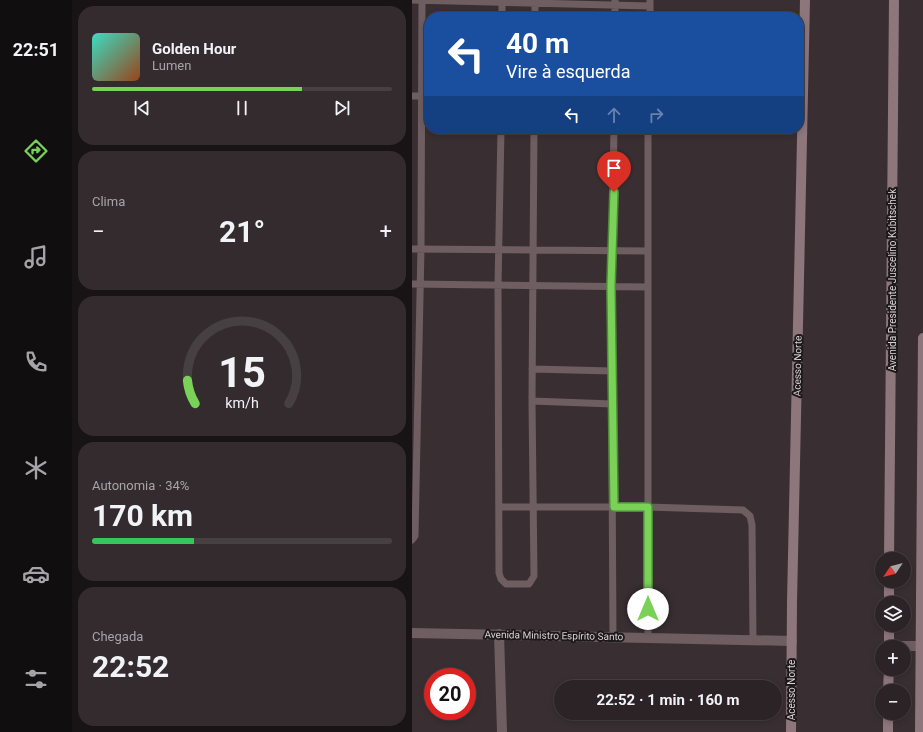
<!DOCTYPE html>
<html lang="pt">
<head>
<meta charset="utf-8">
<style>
  :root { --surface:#2b2326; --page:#332b2e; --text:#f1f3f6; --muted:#a6a4a7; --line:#474043; --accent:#79d157 }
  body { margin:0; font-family:Roboto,sans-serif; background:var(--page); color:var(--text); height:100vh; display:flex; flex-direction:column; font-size:15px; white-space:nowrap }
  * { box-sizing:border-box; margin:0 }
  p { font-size:13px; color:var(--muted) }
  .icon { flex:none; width:22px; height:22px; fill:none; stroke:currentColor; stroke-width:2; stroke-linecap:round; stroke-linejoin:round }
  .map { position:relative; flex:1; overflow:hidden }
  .side { display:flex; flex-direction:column; gap:6px; padding:6px; background:#181315; width:340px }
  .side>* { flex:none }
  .hud { position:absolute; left:12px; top:12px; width:380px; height:122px; border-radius:16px; box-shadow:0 2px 6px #0003,0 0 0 1px var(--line); background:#1a4fa0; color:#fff; overflow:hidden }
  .needle { width:26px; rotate:235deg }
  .fabs { position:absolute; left:463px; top:552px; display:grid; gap:8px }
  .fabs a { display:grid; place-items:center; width:36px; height:36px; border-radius:50%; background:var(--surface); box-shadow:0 2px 6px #0003,0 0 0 1px var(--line); font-size:20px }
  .speed { position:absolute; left:12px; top:668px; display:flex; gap:8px; font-size:20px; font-weight:700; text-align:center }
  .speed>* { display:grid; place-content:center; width:52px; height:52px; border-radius:50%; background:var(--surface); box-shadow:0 2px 6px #0003,0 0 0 1px var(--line); line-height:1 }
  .speed .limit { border:6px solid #d22; background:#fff; color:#111 }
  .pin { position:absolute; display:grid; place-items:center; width:34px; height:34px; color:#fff; margin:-41px -17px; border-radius:50% 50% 50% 0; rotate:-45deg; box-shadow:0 0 4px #0007 }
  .pin .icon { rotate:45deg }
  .me { position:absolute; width:44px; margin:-22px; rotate:0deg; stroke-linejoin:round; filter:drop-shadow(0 0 3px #0008) }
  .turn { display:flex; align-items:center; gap:14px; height:84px; padding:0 16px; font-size:18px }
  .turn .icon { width:52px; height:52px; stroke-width:2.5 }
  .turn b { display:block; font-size:28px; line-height:34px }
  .lanes { display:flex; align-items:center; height:38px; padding:0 16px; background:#0003; justify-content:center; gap:20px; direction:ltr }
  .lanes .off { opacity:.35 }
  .big { font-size:30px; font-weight:700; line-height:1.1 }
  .side .widget { flex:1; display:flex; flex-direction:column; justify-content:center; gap:6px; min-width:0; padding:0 14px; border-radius:16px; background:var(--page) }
  .side .dial { align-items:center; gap:0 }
  .dial svg { height:104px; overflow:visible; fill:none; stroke:var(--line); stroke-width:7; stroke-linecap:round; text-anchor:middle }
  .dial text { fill:var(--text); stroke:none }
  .song { display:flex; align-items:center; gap:12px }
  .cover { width:48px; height:48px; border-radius:6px; background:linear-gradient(135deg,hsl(170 70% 55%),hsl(20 70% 35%)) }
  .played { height:4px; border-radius:2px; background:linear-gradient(90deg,var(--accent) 70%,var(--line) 70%) }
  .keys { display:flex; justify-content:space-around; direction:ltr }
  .heat { display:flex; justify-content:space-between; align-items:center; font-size:22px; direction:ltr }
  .charge { height:6px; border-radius:3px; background:linear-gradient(90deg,#34c759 34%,var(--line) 0) }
  .trip { position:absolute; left:142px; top:680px; width:228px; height:40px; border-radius:20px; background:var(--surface); box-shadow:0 2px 6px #0003,0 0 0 1px var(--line); font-weight:700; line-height:40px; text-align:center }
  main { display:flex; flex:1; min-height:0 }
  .dock { display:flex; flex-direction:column; width:72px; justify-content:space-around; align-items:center; background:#110e0f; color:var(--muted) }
  .dock .icon { width:28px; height:28px }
  .dock .selected { color:var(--accent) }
  .dock b { font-size:18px; color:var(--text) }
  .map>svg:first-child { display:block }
</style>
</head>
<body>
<main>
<nav class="dock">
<b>22:51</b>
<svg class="icon selected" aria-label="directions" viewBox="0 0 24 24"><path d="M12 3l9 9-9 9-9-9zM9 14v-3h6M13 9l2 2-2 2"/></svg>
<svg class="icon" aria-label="music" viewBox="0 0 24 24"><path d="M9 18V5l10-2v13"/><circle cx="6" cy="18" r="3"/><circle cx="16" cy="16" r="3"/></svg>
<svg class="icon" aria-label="phone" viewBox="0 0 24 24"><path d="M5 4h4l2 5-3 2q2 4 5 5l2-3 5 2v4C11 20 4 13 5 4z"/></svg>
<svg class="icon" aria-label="climate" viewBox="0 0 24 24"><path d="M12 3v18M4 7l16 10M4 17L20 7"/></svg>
<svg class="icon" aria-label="car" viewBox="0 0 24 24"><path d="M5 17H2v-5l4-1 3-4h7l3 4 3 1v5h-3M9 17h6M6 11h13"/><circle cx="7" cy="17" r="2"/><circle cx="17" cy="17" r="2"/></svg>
<svg class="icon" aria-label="filters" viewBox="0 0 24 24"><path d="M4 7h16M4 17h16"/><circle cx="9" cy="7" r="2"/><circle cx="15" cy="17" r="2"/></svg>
</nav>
<section class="side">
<div class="widget">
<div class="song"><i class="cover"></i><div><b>Golden Hour</b><p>Lumen</p></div></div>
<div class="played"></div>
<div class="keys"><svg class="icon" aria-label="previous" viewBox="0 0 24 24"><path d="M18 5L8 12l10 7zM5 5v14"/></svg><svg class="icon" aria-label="pause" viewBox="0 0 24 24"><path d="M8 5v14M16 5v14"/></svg><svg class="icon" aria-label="next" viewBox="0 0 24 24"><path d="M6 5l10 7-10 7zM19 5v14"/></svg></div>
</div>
<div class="widget"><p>Clima</p>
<div class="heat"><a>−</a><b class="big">21°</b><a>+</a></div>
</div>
<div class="widget dial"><svg viewBox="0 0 100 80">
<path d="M14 69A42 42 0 1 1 86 69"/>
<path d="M14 69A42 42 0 0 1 8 51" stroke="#79d157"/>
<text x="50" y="56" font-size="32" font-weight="700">15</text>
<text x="50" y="72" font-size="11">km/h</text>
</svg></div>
<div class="widget"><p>Autonomia · 34%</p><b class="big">170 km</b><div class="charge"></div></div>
<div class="widget"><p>Chegada</p><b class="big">22:52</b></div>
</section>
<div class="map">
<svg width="511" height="732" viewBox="0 0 511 732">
  <rect width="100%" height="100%" fill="#392f32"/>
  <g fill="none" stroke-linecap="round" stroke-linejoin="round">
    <!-- service -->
    <path stroke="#6e5e62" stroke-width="7" d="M 0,0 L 238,6
      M 90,17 L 90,0
      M 123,17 L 123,0
      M 203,17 L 203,0
      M 238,17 L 238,0
      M 0,96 L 9,96
      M 89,129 L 86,286 L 87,573 L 89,579 L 94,584 L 117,584 L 122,576 L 120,401 L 122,129
      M 0,249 L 235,251
      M 0,284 L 236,287
      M 120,369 L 200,371
      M 120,401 L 200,404
      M 87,507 L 235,507 L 331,510 L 338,516 L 340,525 L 341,640
      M 0,540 L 3,536 L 9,248 L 10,0
      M 201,637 L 199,286 L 202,129
      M 236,638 L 236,129"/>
    <!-- minor -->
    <path stroke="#6e5e62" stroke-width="10" d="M 0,633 L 380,641
      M 87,634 L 90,732
      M 477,646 L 511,646"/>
    <!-- secondary -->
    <path stroke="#8e767d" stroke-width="10" d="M 477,559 L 482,0
      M 477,603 L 477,581
      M 477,647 L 477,625
      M 476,691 L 477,669
      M 379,732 L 380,602 L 393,0
      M 476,732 L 476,713
      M 508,732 L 511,338"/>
  </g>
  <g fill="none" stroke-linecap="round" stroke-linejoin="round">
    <!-- route casing -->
    <g stroke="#4f8839" stroke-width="10">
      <path id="route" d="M 202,192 L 199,286 L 202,507 L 236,507 L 236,609"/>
    </g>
    <!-- route -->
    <use href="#route" stroke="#79d157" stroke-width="7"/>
  </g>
  <g text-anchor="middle" stroke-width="4" stroke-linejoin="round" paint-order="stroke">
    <!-- street labels -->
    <g font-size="10" fill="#dad3d5" stroke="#1d181a">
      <text transform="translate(480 280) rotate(-90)" y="4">Avenida Presidente Juscelino Kubitschek</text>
      <text transform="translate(385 366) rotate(-89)" y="4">Acesso Norte</text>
      <text transform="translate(142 635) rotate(1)" y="4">Avenida Ministro Espírito Santo</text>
      <text transform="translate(379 690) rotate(-90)" y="4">Acesso Norte</text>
    </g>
  </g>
</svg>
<div class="fabs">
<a><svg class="needle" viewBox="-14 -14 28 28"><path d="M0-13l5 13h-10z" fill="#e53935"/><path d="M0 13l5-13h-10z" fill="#a6a4a7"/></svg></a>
<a><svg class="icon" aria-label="layers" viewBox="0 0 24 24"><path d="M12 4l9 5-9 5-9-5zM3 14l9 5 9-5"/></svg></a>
<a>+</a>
<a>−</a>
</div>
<div class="speed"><div class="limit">20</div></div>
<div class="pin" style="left:202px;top:192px;background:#d93025"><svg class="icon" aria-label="arrive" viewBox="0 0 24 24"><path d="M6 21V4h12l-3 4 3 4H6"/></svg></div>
<svg class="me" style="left:236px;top:609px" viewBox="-20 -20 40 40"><circle r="19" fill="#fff"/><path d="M0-13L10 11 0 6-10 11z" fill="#79d157"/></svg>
<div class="trip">22:52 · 1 min · 160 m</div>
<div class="hud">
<div class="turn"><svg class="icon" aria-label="left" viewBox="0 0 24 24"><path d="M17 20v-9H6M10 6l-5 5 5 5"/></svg><div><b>40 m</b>Vire à esquerda</div></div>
<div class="lanes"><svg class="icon" aria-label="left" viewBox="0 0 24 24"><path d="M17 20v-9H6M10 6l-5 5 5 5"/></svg><svg class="icon off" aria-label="ahead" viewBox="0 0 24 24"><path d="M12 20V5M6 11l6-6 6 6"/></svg><svg class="icon off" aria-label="right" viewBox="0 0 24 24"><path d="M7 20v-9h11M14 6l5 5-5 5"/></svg></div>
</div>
</div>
</main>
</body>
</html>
